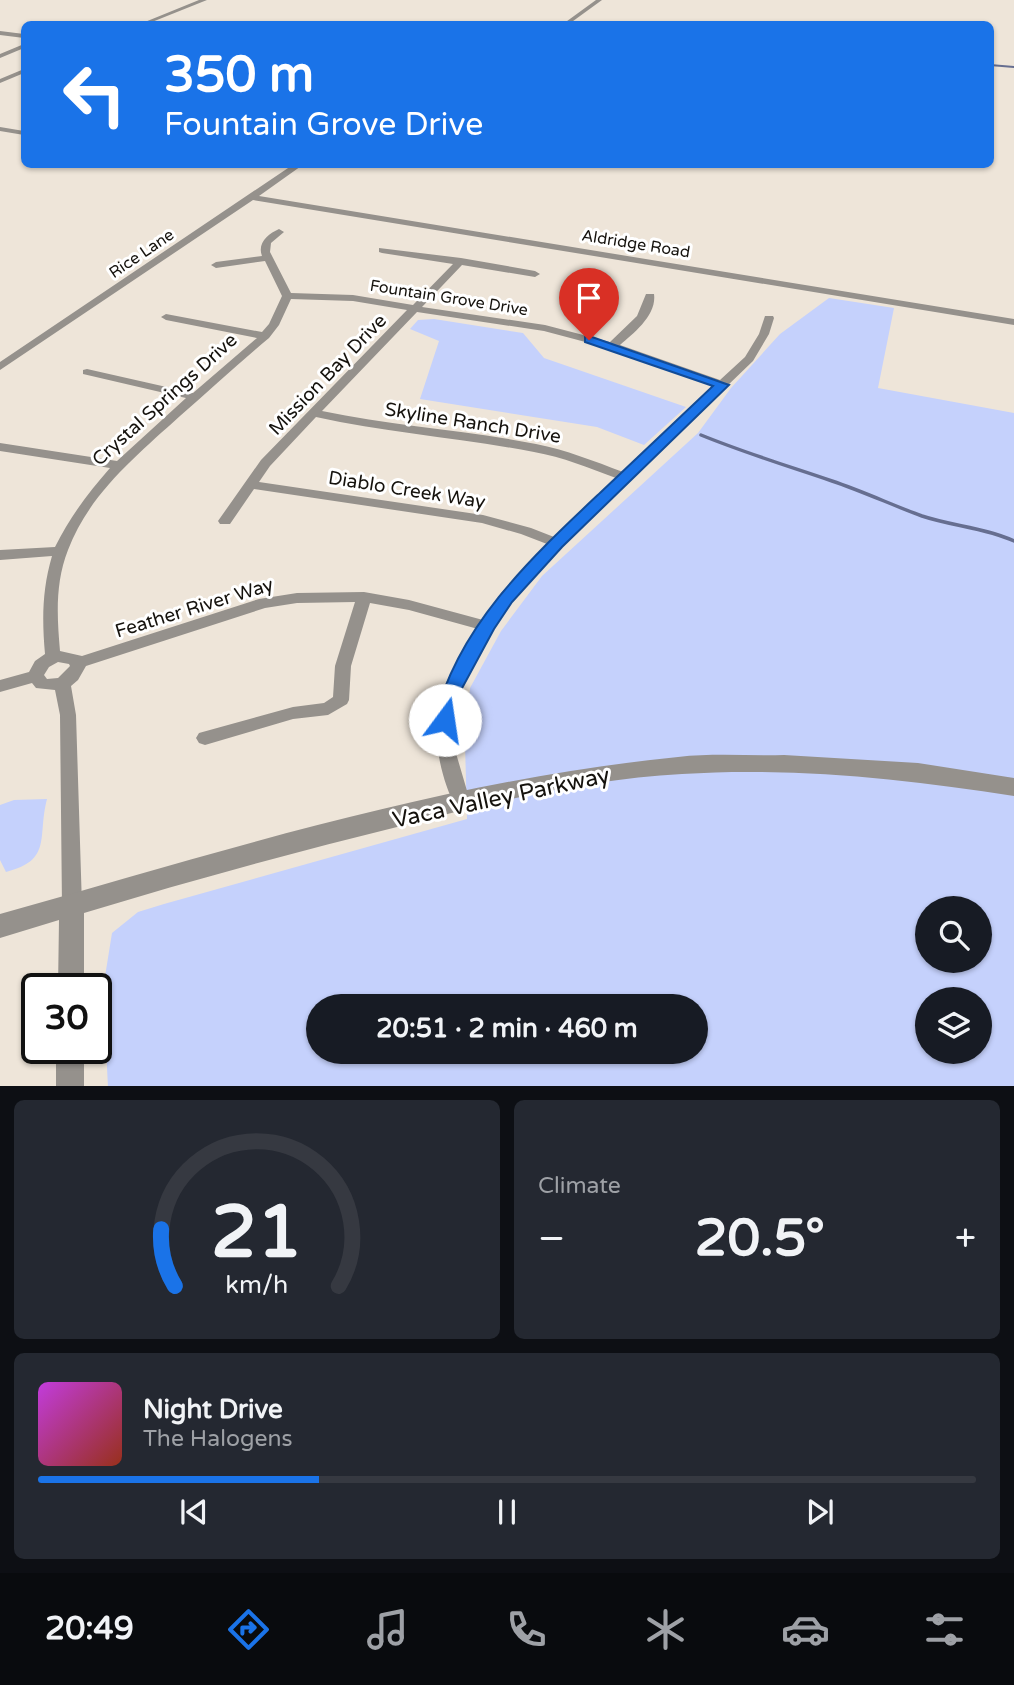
<!DOCTYPE html>
<html lang="en">
<head>
<meta charset="utf-8">
<style>
  :root { --surface:#171b24; --page:#242831; --text:#f1f3f6; --muted:#9ea1a6; --line:#363941; --accent:#1a73e8 }
  body { margin:0; font-family:"Varela Round",sans-serif; background:var(--page); color:var(--text); height:100vh; display:flex; flex-direction:column; font-size:26px; white-space:nowrap }
  * { box-sizing:border-box; margin:0 }
  p { font-size:23px; color:var(--muted) }
  .icon { flex:none; width:38px; height:38px; fill:none; stroke:currentColor; stroke-width:2; stroke-linecap:round; stroke-linejoin:round }
  .map { position:relative; height:1086px; overflow:hidden }
  .sheet { display:flex; flex-direction:column; gap:14px; padding:14px; background:#0d0f14; flex:1 }
  .sheet>* { flex:none }
  .hud { position:absolute; left:21px; top:21px; width:973px; height:147px; border-radius:10px; box-shadow:0 2px 5px #0004; background:#1a73e8; color:#fff; overflow:hidden }
  .fabs { position:absolute; left:915px; top:896px; display:grid; gap:14px }
  .fabs a { display:grid; place-items:center; width:77px; height:77px; border-radius:50%; background:var(--surface); box-shadow:0 2px 5px #0004; font-size:35px }
  .speed { position:absolute; left:21px; top:973px; display:flex; gap:14px; font-size:35px; font-weight:700; text-align:center }
  .speed>* { display:grid; place-content:center; width:91px; height:91px; border-radius:50%; background:var(--surface); box-shadow:0 2px 5px #0004; line-height:1 }
  .speed .limit { border:4px solid #111; border-radius:10px; background:#fff; color:#111 }
  .pin { position:absolute; display:grid; place-items:center; width:60px; height:60px; color:#fff; margin:-72px -30px; border-radius:50% 50% 50% 0; rotate:-45deg; box-shadow:0 0 7px #0007 }
  .pin .icon { rotate:45deg }
  .me { position:absolute; width:77px; margin:-38px; rotate:14deg; stroke-linejoin:round; filter:drop-shadow(0 0 5px #0008) }
  .turn { display:flex; align-items:center; gap:24px; height:147px; padding:0 28px; font-size:32px }
  .turn .icon { width:91px; height:91px; stroke-width:2.5 }
  .turn b { display:block; font-size:49px; line-height:60px }
  .big { font-size:52px; font-weight:700; line-height:1.1 }
  .sheet .widget { flex:1; display:flex; flex-direction:column; justify-content:center; gap:10px; min-width:0; padding:0 24px; border-radius:10px; background:var(--page) }
  .sheet .dial { align-items:center; gap:0 }
  .dial svg { height:182px; overflow:visible; fill:none; stroke:var(--line); stroke-width:7; stroke-linecap:round; text-anchor:middle }
  .dial text { fill:var(--text); stroke:none }
  .song { display:flex; align-items:center; gap:21px }
  .cover { width:84px; height:84px; border-radius:10px; background:linear-gradient(135deg,hsl(290 70% 55%),hsl(10 70% 35%)) }
  .played { height:7px; border-radius:4px; background:linear-gradient(90deg,var(--accent) 30%,var(--line) 30%) }
  .keys { display:flex; justify-content:space-around; direction:ltr }
  .heat { display:flex; justify-content:space-between; align-items:center; font-size:38px; direction:ltr }
  .sheet .tiles { flex:1; display:grid; gap:14px; grid-template-columns:1fr 1fr }
  .widget:last-child { grid-column:span 2 }
  .trip { position:absolute; left:306px; top:994px; width:402px; height:70px; border-radius:35px; background:var(--surface); box-shadow:0 2px 5px #0004; font-weight:700; line-height:70px; text-align:center }
  .tab-bar { display:flex; height:112px; justify-content:space-around; align-items:center; background:#090b0e; color:var(--muted) }
  .tab-bar .icon { width:49px; height:49px }
  .tab-bar .current { color:var(--accent) }
  .tab-bar b { font-size:32px; color:var(--text) }
  .map>svg:first-child { display:block }
</style>
</head>
<body>
<div class="map">
<svg width="1014" height="1087" viewBox="0 0 1014 1087">
  <rect width="100%" height="100%" fill="#eee5d9"/>
  <!-- green -->
  <path fill="#c5d1fc" fill-rule="evenodd" d="M 829,298 L 894,308 L 878,388 L 1014,413 L 1014,1086 L 108,1087 L 103,989 L 112,933 L 138,912 L 164,904 L 467,819 L 465,743 L 470,688 L 501,631 L 542,576 L 698,433 L 731,388 L 780,334 ZM 928,908 L 980,908 L 980,961 L 928,961 ZM 928,999 L 980,999 L 980,1052 L 928,1052 ZM 318,1006 L 696,1006 L 696,1052 L 318,1052 Z
    M 434,319 L 523,333 L 544,358 L 686,407 L 644,445 L 597,427 L 420,399 L 439,341 L 410,329 L 418,320 Z
    M 47,799 C 37,837 53,860 6,872 L 0,860 L 0,805 L 14,800 Z"/>
  <g fill="none" stroke-linecap="round" stroke-linejoin="round">
    <!-- stream-far1 -->
    <path stroke="#666e90" stroke-width="2" d="M 990,65 L 1014,67"/>
    <!-- stream -->
    <path stroke="#666e90" stroke-width="3.5" d="M 701,435 C 745,453 788,466 832,481 C 862,491 892,505 922,516 C 952,526 986,528 1014,541"/>
    <!-- minor -->
    <path fill="#95918c" fill-rule="evenodd" d="M 199,0 L 207,0 L 147,24 L 140,24 Z
      M 596,0 L 602,0 L 569,24 L 563,24 Z
      M 0,31 L 24,34 L 24,38 L 0,35 Z
      M 24,44 L 24,48 L 0,58 L 0,54 Z
      M 24,69 L 24,73 L 0,83 L 0,79 Z
      M 0,127 L 24,131 L 24,135 L 0,131 Z
      M 294,164 L 304,164 L 259,196 L 1014,319 L 1014,325 L 253,200 L 0,370 L 0,362 Z
      M 279,229 L 284,232 L 271,243 L 270,252 L 291,293 L 353,295 L 413,305 L 453,264 L 382,253 L 379,252 L 379,248 L 461,258 L 535,271 L 540,274 L 535,277 L 462,265 L 422,307 L 545,325 L 610,342 L 637,316 L 646,294 L 654,294 C 657,315 634,333 620,345 L 720,380 L 745,357 L 759,334 L 765,316 L 773,316 L 774,318 L 769,334 L 753,361 L 561,546 L 511,601 L 493,628 L 459,690 L 455,706 L 453,743 L 470,801 L 467,806 L 461,809 L 455,806 C 439,774 429,725 443,690 C 451,669 466,649 478,629 L 409,610 L 370,603 L 351,666 L 349,700 L 347,704 L 328,715 L 293,719 L 205,745 L 199,743 L 196,738 L 199,733 L 293,707 L 324,703 L 333,697 L 335,666 L 355,602 L 297,603 L 265,608 L 86,666 L 78,680 L 71,686 L 76,715 L 82,906 L 79,912 L 72,915 L 65,912 L 62,906 L 60,715 L 55,690 L 36,688 L 32,683 L 0,692 L 0,680 L 29,672 L 35,661 L 45,654 C 42,620 42,590 52,556 L 0,560 L 0,550 L 55,547 C 70,517 88,493 110,468 L 0,451 L 0,443 L 117,461 L 186,398 L 83,374 L 83,370 L 87,369 L 193,393 L 257,338 L 166,320 L 161,317 L 166,314 L 262,332 L 269,324 L 282,296 L 265,261 L 216,268 L 211,265 L 216,262 L 262,256 C 257,243 268,234 279,229 ZM 291,299 L 353,301 L 407,310 L 261,460 L 218,521 L 220,524 L 230,524 L 254,489 L 482,523 L 521,534 L 547,544 L 501,593 L 483,620 L 409,600 L 364,592 L 297,593 L 259,599 L 82,656 L 60,651 C 57,617 55,583 68,550 C 89,494 137,455 180,416 C 210,390 239,363 269,338 L 279,325 ZM 417,312 L 544,331 L 608,348 L 714,386 L 623,472 C 594,461 566,450 536,444 C 465,430 393,426 322,411 ZM 316,417 C 388,433 462,438 534,452 C 563,457 589,468 616,478 L 554,537 L 531,528 L 483,515 L 259,482 L 270,466 ZM 58,662 L 69,664 L 70,666 L 58,678 L 47,679 L 44,675 L 49,667 Z"/>
    <!-- tertiary -->
    <path fill="#95918c" fill-rule="evenodd" d="M 784,755 L 918,763 L 1014,778 L 1014,796 C 905,779 793,767 682,774 C 587,779 493,802 401,826 C 295,852 189,881 84,913 L 84,989 L 58,989 L 59,920 L 0,938 L 0,914 C 222,851 447,780 678,757 C 713,753 749,756 784,755 Z
      M 56,1048 L 84,1048 L 84,1087 L 56,1087 Z"/>
  </g>
  <!-- route -->
  <path fill="#1a73e8" stroke="#114b97" stroke-width="2" d="M 589,336 L 729,385 L 562,547 L 512,602 L 494,629 L 461,690 L 452,726 L 445,728 L 438,726 L 435,720 C 457,626 533,556 601,492 C 638,457 676,421 713,386 L 585,342 L 585,337 Z"/>
  <g text-anchor="middle" stroke-width="6" stroke-linejoin="round" paint-order="stroke">
    <!-- far-street labels -->
    <g font-size="16" fill="#15120d" stroke="#fff">
      <text transform="translate(636 243) rotate(9)" y="6">Aldridge Road</text>
      <text transform="translate(141 253) rotate(-34)" y="6">Rice Lane</text>
      <text transform="translate(449 297) rotate(9)" y="6">Fountain Grove Drive</text>
    </g>
    <!-- street labels -->
    <g font-size="19" fill="#15120d" stroke="#fff">
      <text transform="translate(327 374) rotate(-46)" y="7">Mission Bay Drive</text>
      <text transform="translate(164 399) rotate(-42)" y="7">Crystal Springs Drive</text>
      <text transform="translate(473 422) rotate(9)" y="7">Skyline Ranch Drive</text>
      <text transform="translate(407 489) rotate(9)" y="7">Diablo Creek Way</text>
      <text transform="translate(194 607) rotate(-17)" y="7">Feather River Way</text>
    </g>
    <!-- near-street labels -->
    <g font-size="23" fill="#15120d" stroke="#fff">
      <text transform="translate(501 797) rotate(-12)" y="8">Vaca Valley Parkway</text>
    </g>
  </g>
</svg>
<div class="fabs">
<a><svg class="icon" aria-label="search" viewBox="0 0 24 24"><circle cx="10" cy="10" r="6"/><path d="M15 15l6 6"/></svg></a>
<a><svg class="icon" aria-label="layers" viewBox="0 0 24 24"><path d="M12 4l9 5-9 5-9-5zM3 14l9 5 9-5"/></svg></a>
</div>
<div class="speed"><div class="limit">30</div></div>
<div class="pin" style="left:589px;top:340px;background:#d93025"><svg class="icon" aria-label="arrive" viewBox="0 0 24 24"><path d="M6 21V4h12l-3 4 3 4H6"/></svg></div>
<svg class="me" style="left:445px;top:720px" viewBox="-20 -20 40 40"><circle r="19" fill="#fff"/><path d="M0-13L10 11 0 6-10 11z" fill="#1a73e8"/></svg>
<div class="trip">20:51 · 2 min · 460 m</div>
<div class="hud">
<div class="turn"><svg class="icon" aria-label="left" viewBox="0 0 24 24"><path d="M17 20v-9H6M10 6l-5 5 5 5"/></svg><div><b>350 m</b>Fountain Grove Drive</div></div>
</div>
</div>
<section class="sheet">
<div class="tiles">
<div class="widget dial"><svg viewBox="0 0 100 80">
<path d="M14 69A42 42 0 1 1 86 69"/>
<path d="M14 69A42 42 0 0 1 8 44" stroke="#1a73e8"/>
<text x="50" y="56" font-size="32" font-weight="700">21</text>
<text x="50" y="72" font-size="11">km/h</text>
</svg></div>
<div class="widget"><p>Climate</p>
<div class="heat"><a>−</a><b class="big">20.5°</b><a>+</a></div>
</div>
<div class="widget">
<div class="song"><i class="cover"></i><div><b>Night Drive</b><p>The Halogens</p></div></div>
<div class="played"></div>
<div class="keys"><svg class="icon" aria-label="previous" viewBox="0 0 24 24"><path d="M18 5L8 12l10 7zM5 5v14"/></svg><svg class="icon" aria-label="pause" viewBox="0 0 24 24"><path d="M8 5v14M16 5v14"/></svg><svg class="icon" aria-label="next" viewBox="0 0 24 24"><path d="M6 5l10 7-10 7zM19 5v14"/></svg></div>
</div>
</div>
</section>
<nav class="tab-bar">
<b>20:49</b>
<svg class="icon current" aria-label="directions" viewBox="0 0 24 24"><path d="M12 3l9 9-9 9-9-9zM9 14v-3h6M13 9l2 2-2 2"/></svg>
<svg class="icon" aria-label="music" viewBox="0 0 24 24"><path d="M9 18V5l10-2v13"/><circle cx="6" cy="18" r="3"/><circle cx="16" cy="16" r="3"/></svg>
<svg class="icon" aria-label="phone" viewBox="0 0 24 24"><path d="M5 4h4l2 5-3 2q2 4 5 5l2-3 5 2v4C11 20 4 13 5 4z"/></svg>
<svg class="icon" aria-label="climate" viewBox="0 0 24 24"><path d="M12 3v18M4 7l16 10M4 17L20 7"/></svg>
<svg class="icon" aria-label="car" viewBox="0 0 24 24"><path d="M5 17H2v-5l4-1 3-4h7l3 4 3 1v5h-3M9 17h6M6 11h13"/><circle cx="7" cy="17" r="2"/><circle cx="17" cy="17" r="2"/></svg>
<svg class="icon" aria-label="filters" viewBox="0 0 24 24"><path d="M4 7h16M4 17h16"/><circle cx="9" cy="7" r="2"/><circle cx="15" cy="17" r="2"/></svg>
</nav>
</body>
</html>
